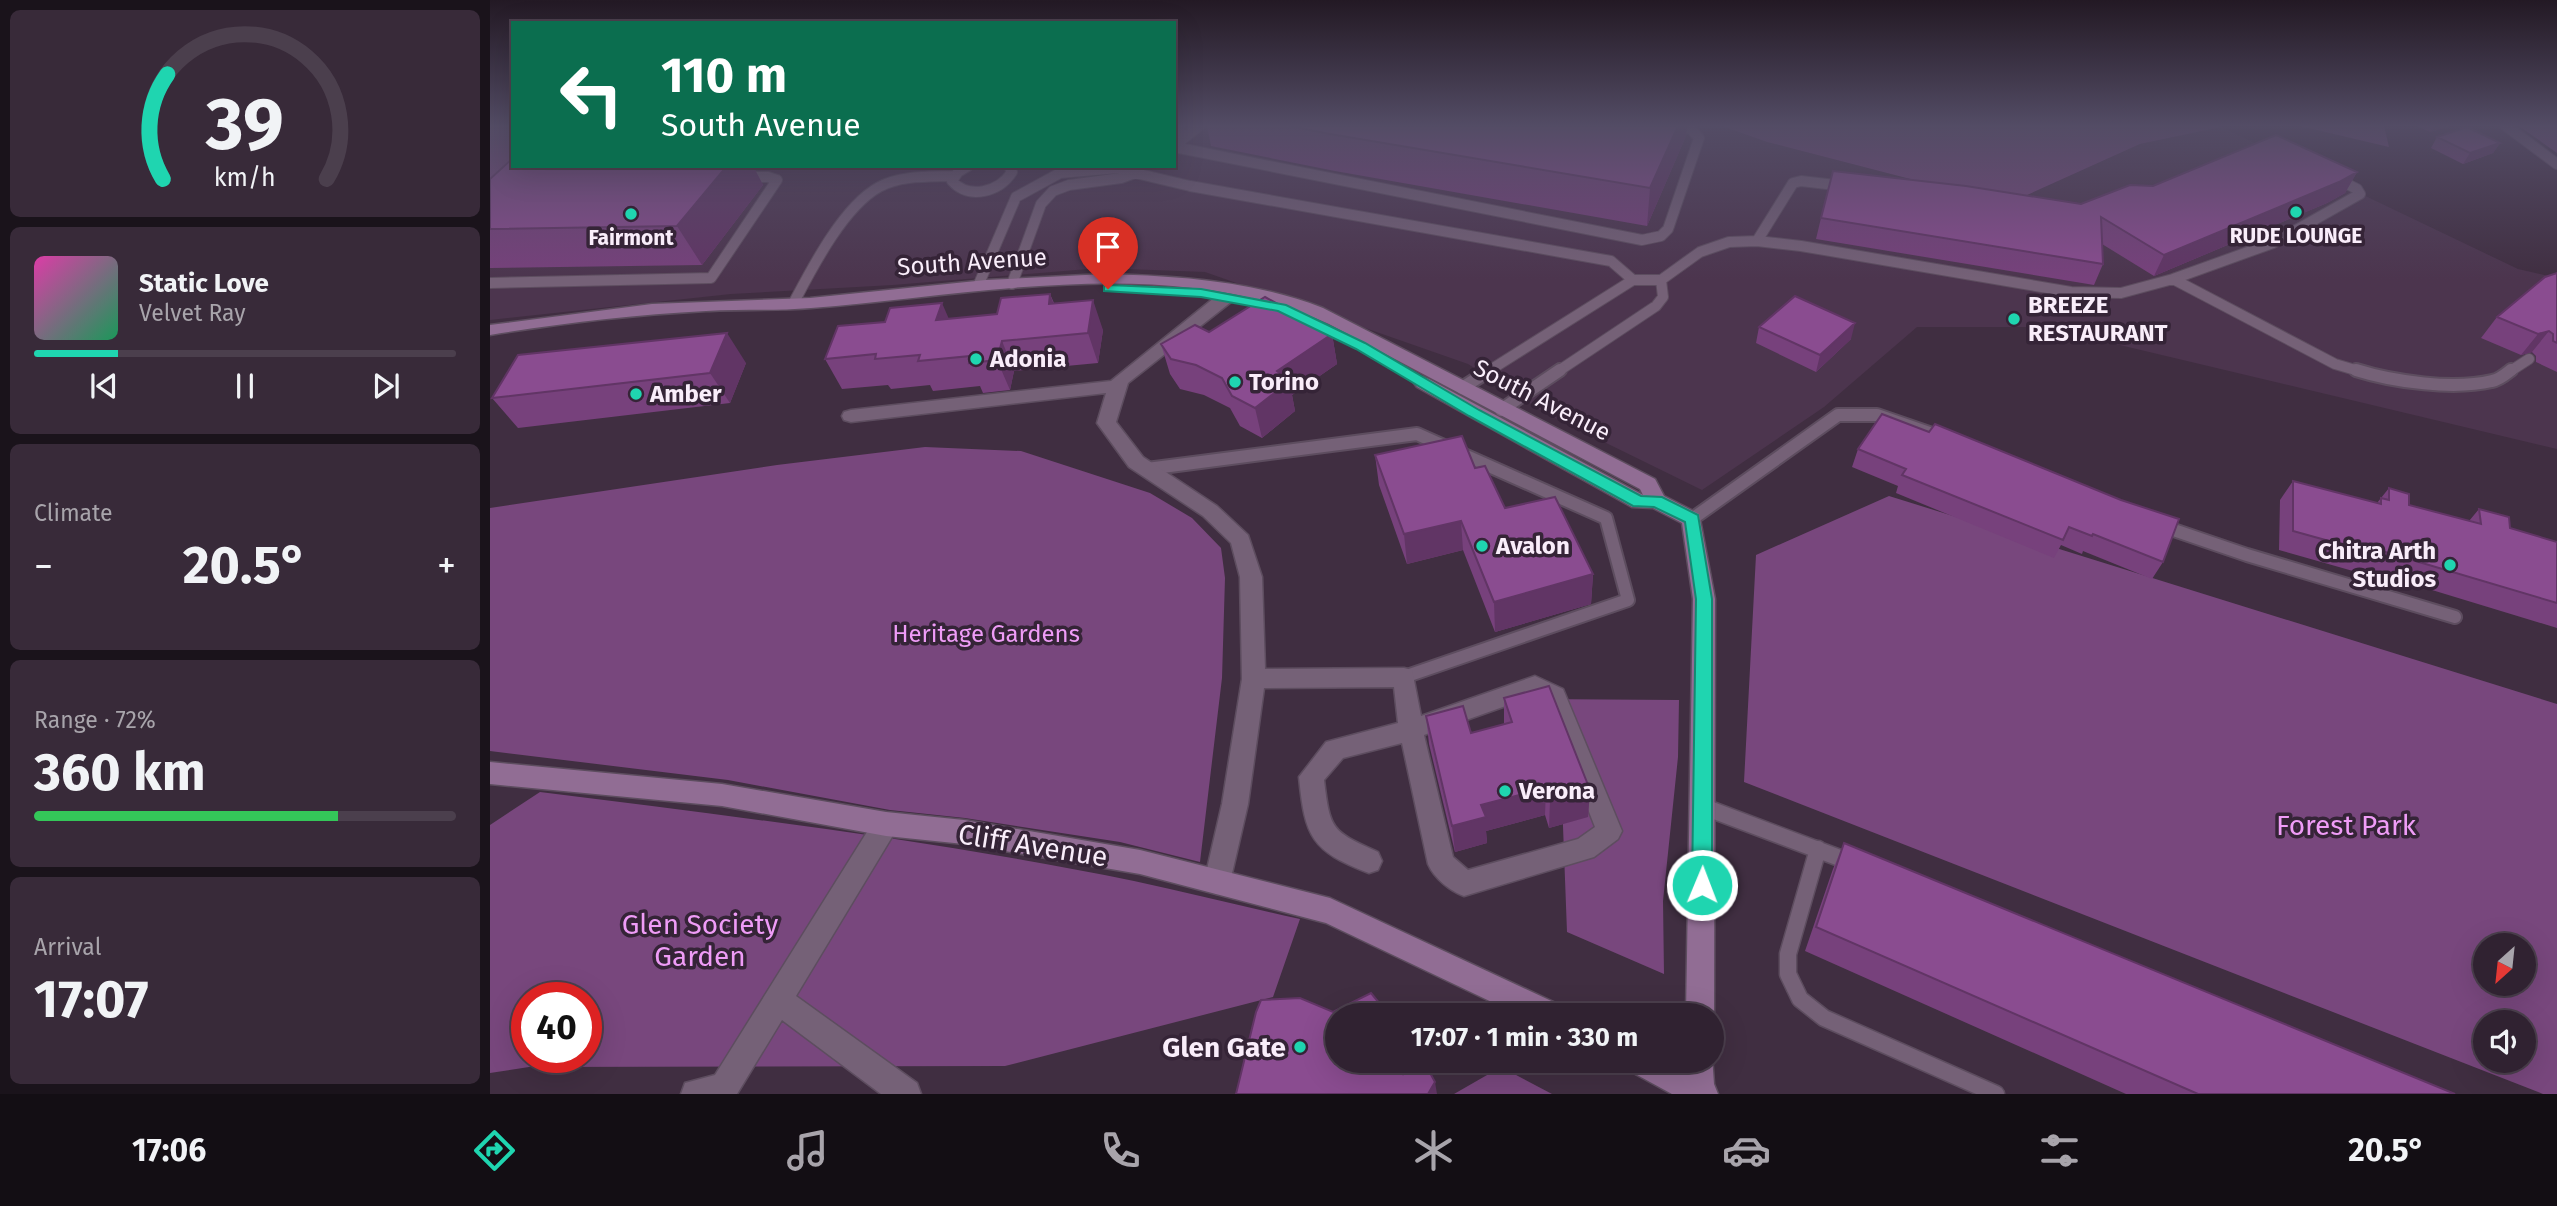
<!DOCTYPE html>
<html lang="en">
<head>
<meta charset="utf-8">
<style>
  :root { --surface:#302231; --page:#382a39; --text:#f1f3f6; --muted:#a8a4ab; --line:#4b3f4d; --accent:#1fd5b0 }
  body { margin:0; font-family:"Fira Sans",sans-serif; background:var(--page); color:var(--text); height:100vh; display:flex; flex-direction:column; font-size:26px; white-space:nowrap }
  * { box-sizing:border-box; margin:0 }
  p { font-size:23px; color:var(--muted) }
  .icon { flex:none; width:38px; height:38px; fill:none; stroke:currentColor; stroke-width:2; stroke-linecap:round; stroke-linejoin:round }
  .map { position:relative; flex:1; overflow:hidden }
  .side { display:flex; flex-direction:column; gap:10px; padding:10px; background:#1a131b; width:490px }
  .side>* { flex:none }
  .banner { position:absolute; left:21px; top:21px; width:665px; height:147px; border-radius:0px; box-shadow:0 7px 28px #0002,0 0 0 2px var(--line); background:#0b6e4f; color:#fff; overflow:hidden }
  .needle { width:46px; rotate:207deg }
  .buttons { position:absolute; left:1983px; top:933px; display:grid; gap:14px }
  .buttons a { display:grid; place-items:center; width:63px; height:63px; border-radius:50%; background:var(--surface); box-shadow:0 7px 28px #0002,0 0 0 2px var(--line); font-size:35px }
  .speed { position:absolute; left:21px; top:982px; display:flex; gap:14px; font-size:35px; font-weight:700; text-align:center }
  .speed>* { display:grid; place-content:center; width:91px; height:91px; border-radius:50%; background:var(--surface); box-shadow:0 7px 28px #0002,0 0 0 2px var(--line); line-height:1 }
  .speed .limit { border:10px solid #d22; background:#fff; color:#111 }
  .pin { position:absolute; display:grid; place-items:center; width:60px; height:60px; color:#fff; margin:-72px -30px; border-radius:50% 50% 50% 0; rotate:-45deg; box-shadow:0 0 7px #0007 }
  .pin .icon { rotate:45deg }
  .me { position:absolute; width:77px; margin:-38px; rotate:1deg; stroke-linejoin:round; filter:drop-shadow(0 0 5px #0008) }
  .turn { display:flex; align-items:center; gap:24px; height:147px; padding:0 35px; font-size:32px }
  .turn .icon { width:91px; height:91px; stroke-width:2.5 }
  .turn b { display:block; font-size:49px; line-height:60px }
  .big { font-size:52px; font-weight:700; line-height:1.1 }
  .side .tile { flex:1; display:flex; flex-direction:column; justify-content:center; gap:10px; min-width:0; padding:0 24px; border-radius:10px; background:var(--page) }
  .side .dial { align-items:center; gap:0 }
  .dial svg { height:182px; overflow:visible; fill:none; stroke:var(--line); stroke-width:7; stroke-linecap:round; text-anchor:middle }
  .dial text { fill:var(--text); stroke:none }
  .song { display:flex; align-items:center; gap:21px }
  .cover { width:84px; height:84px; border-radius:10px; background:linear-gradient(135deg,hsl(320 70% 55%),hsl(150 70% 35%)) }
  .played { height:7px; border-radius:4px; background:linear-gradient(90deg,var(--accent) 20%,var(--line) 20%) }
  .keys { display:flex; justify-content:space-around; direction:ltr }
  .heat { display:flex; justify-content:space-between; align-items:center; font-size:38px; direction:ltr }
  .charge { height:10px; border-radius:5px; background:linear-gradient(90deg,#34c759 72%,var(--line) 0) }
  .trip { position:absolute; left:835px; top:1003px; width:399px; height:70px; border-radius:35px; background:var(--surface); box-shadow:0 7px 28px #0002,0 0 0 2px var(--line); font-weight:700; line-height:70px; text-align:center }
  .tab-bar { display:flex; height:112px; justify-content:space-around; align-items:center; background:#130e14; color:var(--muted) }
  .tab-bar .icon { width:49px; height:49px }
  .tab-bar .current { color:var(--accent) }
  .tab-bar b { font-size:32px; color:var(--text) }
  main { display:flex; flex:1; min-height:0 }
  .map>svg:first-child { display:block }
</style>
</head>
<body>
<main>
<section class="side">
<div class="tile dial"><svg viewBox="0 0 100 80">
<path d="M14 69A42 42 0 1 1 86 69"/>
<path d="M14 69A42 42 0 0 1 16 23" stroke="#1fd5b0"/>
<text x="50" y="56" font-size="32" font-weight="700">39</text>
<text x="50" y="72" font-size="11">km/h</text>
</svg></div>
<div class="tile">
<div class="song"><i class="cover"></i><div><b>Static Love</b><p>Velvet Ray</p></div></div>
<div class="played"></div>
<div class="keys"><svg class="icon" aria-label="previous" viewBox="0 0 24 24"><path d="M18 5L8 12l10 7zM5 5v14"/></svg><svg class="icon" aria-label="pause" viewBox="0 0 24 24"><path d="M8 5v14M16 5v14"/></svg><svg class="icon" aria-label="next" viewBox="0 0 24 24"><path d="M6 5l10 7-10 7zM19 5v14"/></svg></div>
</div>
<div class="tile"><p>Climate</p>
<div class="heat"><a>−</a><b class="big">20.5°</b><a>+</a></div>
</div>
<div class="tile"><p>Range · 72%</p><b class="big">360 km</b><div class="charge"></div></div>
<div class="tile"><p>Arrival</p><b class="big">17:07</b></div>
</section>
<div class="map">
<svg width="2067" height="1094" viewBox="0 0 2067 1094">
  <rect width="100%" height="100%" fill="#402e41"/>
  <!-- built -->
  <path fill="#4c354e" d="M 684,126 L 1232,126 L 1277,142 L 1424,180 L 1535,196 L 1650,144 L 1731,127 L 2028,269 L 2067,278 L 2067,449 L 1554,327 L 1427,327 L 1334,407 L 1212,490 L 1057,414 L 978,364 L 715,272 L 610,268 L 403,285 L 241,294 L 0,320 L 0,182 L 31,166 L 684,166 Z"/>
  <!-- green -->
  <path fill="#78477d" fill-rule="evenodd" d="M 0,126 L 23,126 L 23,166 L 0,182 Z
    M 1232,126 L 1729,126 L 1731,127 L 1650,144 L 1535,196 L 1424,180 L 1277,142 Z
    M 1810,126 L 1894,126 L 1899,147 Z
    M 2029,126 L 2067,126 L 2067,153 Z
    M 435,447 L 531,451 L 660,493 L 702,518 L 731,548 L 735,578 L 732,678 L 710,862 L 630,842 L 475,818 L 400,810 L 238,780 L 0,751 L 0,508 L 287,465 Z
    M 1399,496 L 2067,704 L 2067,1094 L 2053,1094 L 1254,782 L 1266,555 ZM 1995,945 L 2034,945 L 2034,984 L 1995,984 ZM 1995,1022 L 2034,1022 L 2034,1060 L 1995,1060 Z
    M 1040,699 L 1189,700 L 1188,757 L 1173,901 L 1174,974 L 1077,932 L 1072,800 Z
    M 50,792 C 249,817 448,841 644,881 C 700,893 755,907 810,919 L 783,997 L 515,1066 L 39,1067 L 0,1073 L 0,825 ZM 37,998 L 96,998 L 96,1057 L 37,1057 Z
    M 1011,1067 L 1062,1094 L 964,1094 Z"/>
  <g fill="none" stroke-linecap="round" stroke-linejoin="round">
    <!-- lane-far2 casing -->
    <g stroke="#5d4d5f" stroke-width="12">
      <path id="lane-far2" d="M 686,126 L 694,138
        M 2016,126 L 2067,164
        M 684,146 L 709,126
        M 684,147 L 1152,240 L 1171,236 L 1178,229 L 1209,138 L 1201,129 L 1186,126
        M 478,166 L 468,172 L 462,181 C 479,200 509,192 522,172 L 519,166
        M 1267,241 L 1303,183 L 1311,181 L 1354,186
        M 1683,279 L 1845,364 L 1872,372
        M 0,283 L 221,278 L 287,180 L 278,177 L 253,177
        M 522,284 L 551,204 L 563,191 L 579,185 L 631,178 L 645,173 L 700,186 L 1121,261 L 1143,280
        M 488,286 L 526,197 L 570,173 L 629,168 L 639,173
        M 303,304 C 322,268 353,207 389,187 C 411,175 440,177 464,176
        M 997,372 L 1143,280 L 1171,280 L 1210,252 L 1239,242 L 1267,241 L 1311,246 L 1581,292 L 1631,293 L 1683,279 L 1783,243 L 1870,194 L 1867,189 L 1845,178
        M 1067,372 L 1166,306 L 1173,297 L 1171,280
        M 2019,372 L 2039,359"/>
    </g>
    <!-- lane-far1 casing -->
    <g stroke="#5d4d5f" stroke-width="16">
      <path id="lane-far1" d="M 1866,370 C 1904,382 1964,390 2002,381 C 2009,380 2016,374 2021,370
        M 972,388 L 1000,370
        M 1011,410 L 1070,370
        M 657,469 L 927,434 L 1116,518 L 1138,600 L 914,677
        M 1202,519 L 1348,415 L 1387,415 L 1448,436
        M 1669,525 L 1757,555 L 1965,617"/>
    </g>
    <!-- lane casing -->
    <g stroke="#5d4d5f" stroke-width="19">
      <path id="lane" d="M 1214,807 L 1363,863
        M 1328,849 L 1298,954 L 1298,974 L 1310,999 L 1334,1018 L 1506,1094"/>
    </g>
    <!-- street casing -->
    <g stroke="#5d4d5f" stroke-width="3">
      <path id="street" d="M 735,293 L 741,294 L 743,298 L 741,302 L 638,383 L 626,422 L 653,457 L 727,506 L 758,535 L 772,577 L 775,669 L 914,668 L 922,670 L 931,716 L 1045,676 L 1073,689 L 1132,831 L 1128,839 L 1104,857 L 974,896 C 960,891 944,878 938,864 L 912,743 L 853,758 L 834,780 C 840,831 842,831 888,852 L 892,861 L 888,870 L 879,873 C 821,851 815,837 809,777 L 836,742 L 908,723 L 904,687 L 774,688 L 758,804 L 740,882 L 736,891 L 727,894 L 718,891 L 714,882 L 732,804 L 752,679 L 750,577 L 741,543 L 713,516 L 639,467 L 607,423 L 616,393 L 361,422 L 354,420 L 352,416 L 354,412 L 361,410 L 621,381 L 729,294 ZM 1044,696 L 1056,702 L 1105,827 L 1088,839 L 978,870 L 963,857 L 934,735 Z
        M 396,812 L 405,816 L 409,824 L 405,832 L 306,996 L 427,1083 L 431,1094 L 391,1094 L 292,1020 L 247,1094 L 191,1094 L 195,1083 L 225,1075 L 387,816 Z"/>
    </g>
    <!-- secondary casing -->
    <g stroke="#5d4d5f" stroke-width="3">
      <path id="secondary" d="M 615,274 C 690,276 763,281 833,308 L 1165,479 L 1174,496 L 1209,514 L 1225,599 L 1224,1015 L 1222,1022 L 1222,1015 L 1196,1015 L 1203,599 L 1192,523 L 1163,508 L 1142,507 L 927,387 L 924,383 L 933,377 L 939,379 L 1153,495 L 1150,489 L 839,324 C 681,252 488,295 321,308 C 286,311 251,309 216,311 C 143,315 71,323 0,335 L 0,325 L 162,304 L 320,298 L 496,280 Z
        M 0,762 L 232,784 L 396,812 L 474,820 L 650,850 L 840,898 L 1070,1005 L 1074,1015 L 1029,1015 L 836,923 L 650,874 L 474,844 L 396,836 L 232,806 L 0,784 Z
        M 1222,1055 L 1224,1084 L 1228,1094 L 1182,1094 L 1138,1070 L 1133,1060 L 1179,1060 L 1194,1068 L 1194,1060 L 1222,1060 Z"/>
    </g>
    <!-- lane-far2 -->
    <use href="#lane-far2" stroke="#756177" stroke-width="10"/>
    <!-- lane-far1 -->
    <use href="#lane-far1" stroke="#756177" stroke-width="12"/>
    <!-- lane -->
    <use href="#lane" stroke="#756177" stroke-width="16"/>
    <!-- street -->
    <use href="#street" fill="#756177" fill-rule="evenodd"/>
    <!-- secondary -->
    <use href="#secondary" fill="#916d94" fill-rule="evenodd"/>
  </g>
  <!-- wall -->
  <path fill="#77417c" d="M 717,126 L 1197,126 L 1196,136 L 1157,226 L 845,171 L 721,146 Z
    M 1927,126 L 1960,126 L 1940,132 Z
    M 1947,137 L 2010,143 L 2003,153 L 1973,164 L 1941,148 Z
    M 23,166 L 263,166 L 273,185 L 212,265 L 0,268 L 0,179 Z
    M 1867,172 L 1855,193 L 1837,203 L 1664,276 L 1612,244 L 1613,264 L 1604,285 L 1326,239 L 1331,218 L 1591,204 L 1663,186 Z
    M 2067,273 L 2067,372 L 2046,362 L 2046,356 L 2042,352 L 2031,355 L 1991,338 L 2007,317 Z
    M 560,294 L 564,303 L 613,330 L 608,363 L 524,371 L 520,390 L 493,393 L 490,386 L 443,391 L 440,385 L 401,389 L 398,385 L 352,389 L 335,359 L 395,322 L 458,319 L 507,314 Z
    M 1269,327 L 1361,339 L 1326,372 L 1266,343 Z
    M 719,332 L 842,334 L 847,364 L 802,395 L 805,411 L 772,438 L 750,426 L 740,408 L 714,395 L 690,389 L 680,374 L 671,344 Z
    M 256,363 L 240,403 L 28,428 L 2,398 Z
    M 1392,414 L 1673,562 L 1662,579 L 1593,551 L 1592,554 L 1571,545 L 1564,558 L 1406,493 L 1408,486 L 1362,467 L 1368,449 Z
    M 885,455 L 985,468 L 1015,508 L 1103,574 L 1101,604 L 1005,632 L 973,550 L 917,564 L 889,485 Z
    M 1803,481 L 1887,503 L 1899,488 L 1919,505 L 1979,521 L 1989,509 L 2020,528 L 2067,542 L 2067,628 L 1873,569 L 1870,573 L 1789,550 L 1790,500 Z
    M 1014,698 L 1100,790 L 1098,817 L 1059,828 L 1055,815 L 996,831 L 997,843 L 965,852 L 939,744 L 936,716 L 981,733 L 1014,724 Z
    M 1354,843 L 1965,1094 L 1636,1094 L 1315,951 L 1343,869 Z"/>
  <!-- shaded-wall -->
  <path fill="#613565" d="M 1188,126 L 1197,126 L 1196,136 L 1157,226 L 1160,188 Z
    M 1944,126 L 1960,126 L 1940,132 Z
    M 2010,143 L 2003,153 L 1973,164 L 1980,153 Z
    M 237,166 L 263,166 L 273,185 L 212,265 L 187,226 Z
    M 1867,172 L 1855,193 L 1837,203 L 1664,276 L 1674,255 Z
    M 560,294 L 571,324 L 559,304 Z
    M 603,300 L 613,330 L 608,363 L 598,333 Z
    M 452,303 L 465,333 L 446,320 Z
    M 1365,323 L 1361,339 L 1326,372 L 1330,355 Z
    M 2059,331 L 2042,352 L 2031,355 L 2048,334 Z
    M 237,333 L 256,363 L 240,403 L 220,373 Z
    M 842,334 L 847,364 L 802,395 L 805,411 L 772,438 L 765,408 L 787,371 Z
    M 512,341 L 524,371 L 520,390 L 507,360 Z
    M 971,521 L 973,550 L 917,564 L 914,534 Z
    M 1103,574 L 1101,604 L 1005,632 L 1004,602 Z
    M 1056,788 L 1055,815 L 996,831 L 997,843 L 965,852 L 962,826 L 991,805 Z
    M 1100,790 L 1098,817 L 1059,828 L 1060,801 Z
    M 945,1082 L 947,1094 L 938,1094 Z"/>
  <!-- building -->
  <path fill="#8a4c90" stroke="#613565" stroke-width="2" d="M 799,126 L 1188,126 L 1160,188 L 840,134 Z
    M 1977,127 L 2010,143 L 1980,153 L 1947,137 Z
    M 1786,135 L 1867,172 L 1849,182 L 1674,255 L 1611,217 L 1613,264 L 1331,218 L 1343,171 L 1476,186 L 1591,204 L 1640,185 L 1663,186 Z
    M 23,158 L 23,166 L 237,166 L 187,226 L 0,229 L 0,179 Z
    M 2067,273 L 2067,343 L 2063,341 L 2063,334 L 2059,331 L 2048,334 L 2007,317 L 2055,277 Z
    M 560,294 L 559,304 L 603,300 L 598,333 L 512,341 L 507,360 L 479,363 L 481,356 L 428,361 L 430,355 L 385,359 L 386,354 L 335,359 L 348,326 L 395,322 L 400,308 L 452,303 L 446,320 L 507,314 L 511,298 Z
    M 1305,296 L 1365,323 L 1330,355 L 1269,327 Z
    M 775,297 L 842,334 L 787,371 L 800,381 L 765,408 L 742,396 L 732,378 L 706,365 L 681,359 L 671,344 L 705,325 L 719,332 Z
    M 237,333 L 220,373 L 2,398 L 28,355 Z
    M 1392,414 L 1439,432 L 1445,424 L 1631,500 L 1689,519 L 1673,562 L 1603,534 L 1602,536 L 1579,527 L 1573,540 L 1412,475 L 1416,469 L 1368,449 Z
    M 972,436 L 985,468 L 995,466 L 1015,508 L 1065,497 L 1103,574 L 1004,602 L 971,521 L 914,534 L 885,455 Z
    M 1803,481 L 1891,504 L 1891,498 L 1899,500 L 1899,488 L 1919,494 L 1919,505 L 1991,524 L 1989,509 L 2019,517 L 2020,528 L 2067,542 L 2067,603 L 1885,549 L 1886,554 L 1803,531 Z
    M 1059,686 L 1100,790 L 1060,801 L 1056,788 L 991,805 L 996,817 L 962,826 L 936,716 L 973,706 L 981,733 L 1022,722 L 1014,698 Z
    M 1354,843 L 1965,1094 L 1708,1094 L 1326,927 Z
    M 881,993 L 899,1015 L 847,1015 L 847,1060 L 903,1060 L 913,1074 L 922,1060 L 933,1060 L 945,1082 L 938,1094 L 746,1094 L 766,1012 L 771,1000 L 810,998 L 843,1012 Z"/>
  <!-- sky -->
  <linearGradient id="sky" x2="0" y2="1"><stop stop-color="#231924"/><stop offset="0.45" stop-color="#534c65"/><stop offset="1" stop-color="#534c65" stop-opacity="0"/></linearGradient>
  <rect width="2067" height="279" fill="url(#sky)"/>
  <!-- route -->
  <path fill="#1fd5b0" stroke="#148a72" stroke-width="2" d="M 618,285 L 711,289 L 796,305 L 875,343 L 989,410 L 1151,496 L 1172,497 L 1208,515 L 1222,599 L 1222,885 L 1220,891 L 1212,894 L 1205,891 L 1202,885 L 1206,599 L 1195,522 L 1164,507 L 1143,506 L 979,416 L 866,349 L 788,311 L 711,297 L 614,291 L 614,286 Z"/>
  <!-- markers -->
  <g fill="#1fd5b0" stroke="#352437" stroke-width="2.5">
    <circle cx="1806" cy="212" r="7"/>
    <circle cx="141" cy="214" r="7"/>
    <circle cx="1524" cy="319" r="7"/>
    <circle cx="486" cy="359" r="7"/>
    <circle cx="745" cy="382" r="7"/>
    <circle cx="146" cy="394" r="7"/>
    <circle cx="992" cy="546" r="7"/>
    <circle cx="1960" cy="565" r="7"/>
    <circle cx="1015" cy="791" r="7"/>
    <circle cx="810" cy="1047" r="7"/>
  </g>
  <g text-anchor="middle" stroke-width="7" stroke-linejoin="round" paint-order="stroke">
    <!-- far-poi labels -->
    <g font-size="21" font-weight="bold" fill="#f9edfa" stroke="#352437">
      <text x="1806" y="243">RUDE LOUNGE</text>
      <text x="141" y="245">Fairmont</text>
    </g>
    <!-- street labels -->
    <g font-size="24" fill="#f9edfa" stroke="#352437">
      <text transform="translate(482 262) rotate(-4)" y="8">South Avenue</text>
      <text transform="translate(1052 400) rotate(27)" y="8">South Avenue</text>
    </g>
    <!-- poi labels -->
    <g font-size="24" font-weight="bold" fill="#f9edfa" stroke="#352437" text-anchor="start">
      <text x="1538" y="313">BREEZE<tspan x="1538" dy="28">RESTAURANT</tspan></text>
      <text x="500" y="367">Adonia</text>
      <text x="759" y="390">Torino</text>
      <text x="160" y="402">Amber</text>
      <text x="1006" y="554">Avalon</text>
      <text x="1946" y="559" text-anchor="end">Chitra Arth<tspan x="1946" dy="28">Studios</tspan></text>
      <text x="1029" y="799">Verona</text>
    </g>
    <!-- park labels -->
    <g font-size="24" fill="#ef9cf7" stroke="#352437">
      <text x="496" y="642">Heritage Gardens</text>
    </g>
    <!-- near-park labels -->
    <g font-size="28" fill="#ef9cf7" stroke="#352437">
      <text x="1856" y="835">Forest Park</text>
      <text x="210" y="934">Glen Society<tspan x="210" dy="32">Garden</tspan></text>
    </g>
    <!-- near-street labels -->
    <g font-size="28" fill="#f9edfa" stroke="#352437">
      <text transform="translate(543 845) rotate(9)" y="10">Cliff Avenue</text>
    </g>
    <!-- near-poi labels -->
    <g font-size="28" font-weight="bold" fill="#f9edfa" stroke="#352437" text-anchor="end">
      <text x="796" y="1057">Glen Gate</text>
    </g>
  </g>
</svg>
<div class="buttons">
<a><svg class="needle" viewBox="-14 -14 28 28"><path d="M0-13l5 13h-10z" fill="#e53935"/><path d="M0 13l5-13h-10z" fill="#a8a4ab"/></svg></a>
<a><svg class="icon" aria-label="sound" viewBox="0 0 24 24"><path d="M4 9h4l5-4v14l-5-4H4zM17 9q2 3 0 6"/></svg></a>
</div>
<div class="speed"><div class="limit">40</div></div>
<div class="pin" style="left:618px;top:289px;background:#d93025"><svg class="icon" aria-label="arrive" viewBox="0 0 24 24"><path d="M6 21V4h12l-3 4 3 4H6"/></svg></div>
<svg class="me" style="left:1212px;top:885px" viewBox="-20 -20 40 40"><circle r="17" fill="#1fd5b0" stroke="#fff" stroke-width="3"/><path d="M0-11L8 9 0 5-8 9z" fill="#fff"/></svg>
<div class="trip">17:07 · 1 min · 330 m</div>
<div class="banner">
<div class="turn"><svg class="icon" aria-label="left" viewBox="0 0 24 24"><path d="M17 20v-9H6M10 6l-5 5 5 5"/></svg><div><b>110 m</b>South Avenue</div></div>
</div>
</div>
</main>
<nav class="tab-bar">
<b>17:06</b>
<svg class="icon current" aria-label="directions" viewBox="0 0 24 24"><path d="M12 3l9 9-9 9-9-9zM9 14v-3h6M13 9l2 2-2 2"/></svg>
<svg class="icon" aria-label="music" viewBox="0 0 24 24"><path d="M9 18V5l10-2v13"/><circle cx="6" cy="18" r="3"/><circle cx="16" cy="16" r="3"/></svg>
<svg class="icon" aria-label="phone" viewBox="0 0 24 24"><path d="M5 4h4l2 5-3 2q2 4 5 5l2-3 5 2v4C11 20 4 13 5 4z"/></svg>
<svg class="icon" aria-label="climate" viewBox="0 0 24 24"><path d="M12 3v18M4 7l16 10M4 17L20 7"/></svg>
<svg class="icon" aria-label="car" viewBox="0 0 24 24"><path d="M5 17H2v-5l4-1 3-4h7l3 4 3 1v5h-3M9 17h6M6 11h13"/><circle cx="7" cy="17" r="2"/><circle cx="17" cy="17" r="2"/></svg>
<svg class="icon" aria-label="filters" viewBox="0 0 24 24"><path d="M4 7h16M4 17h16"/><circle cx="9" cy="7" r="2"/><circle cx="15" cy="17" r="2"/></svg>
<b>20.5°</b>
</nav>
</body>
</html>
